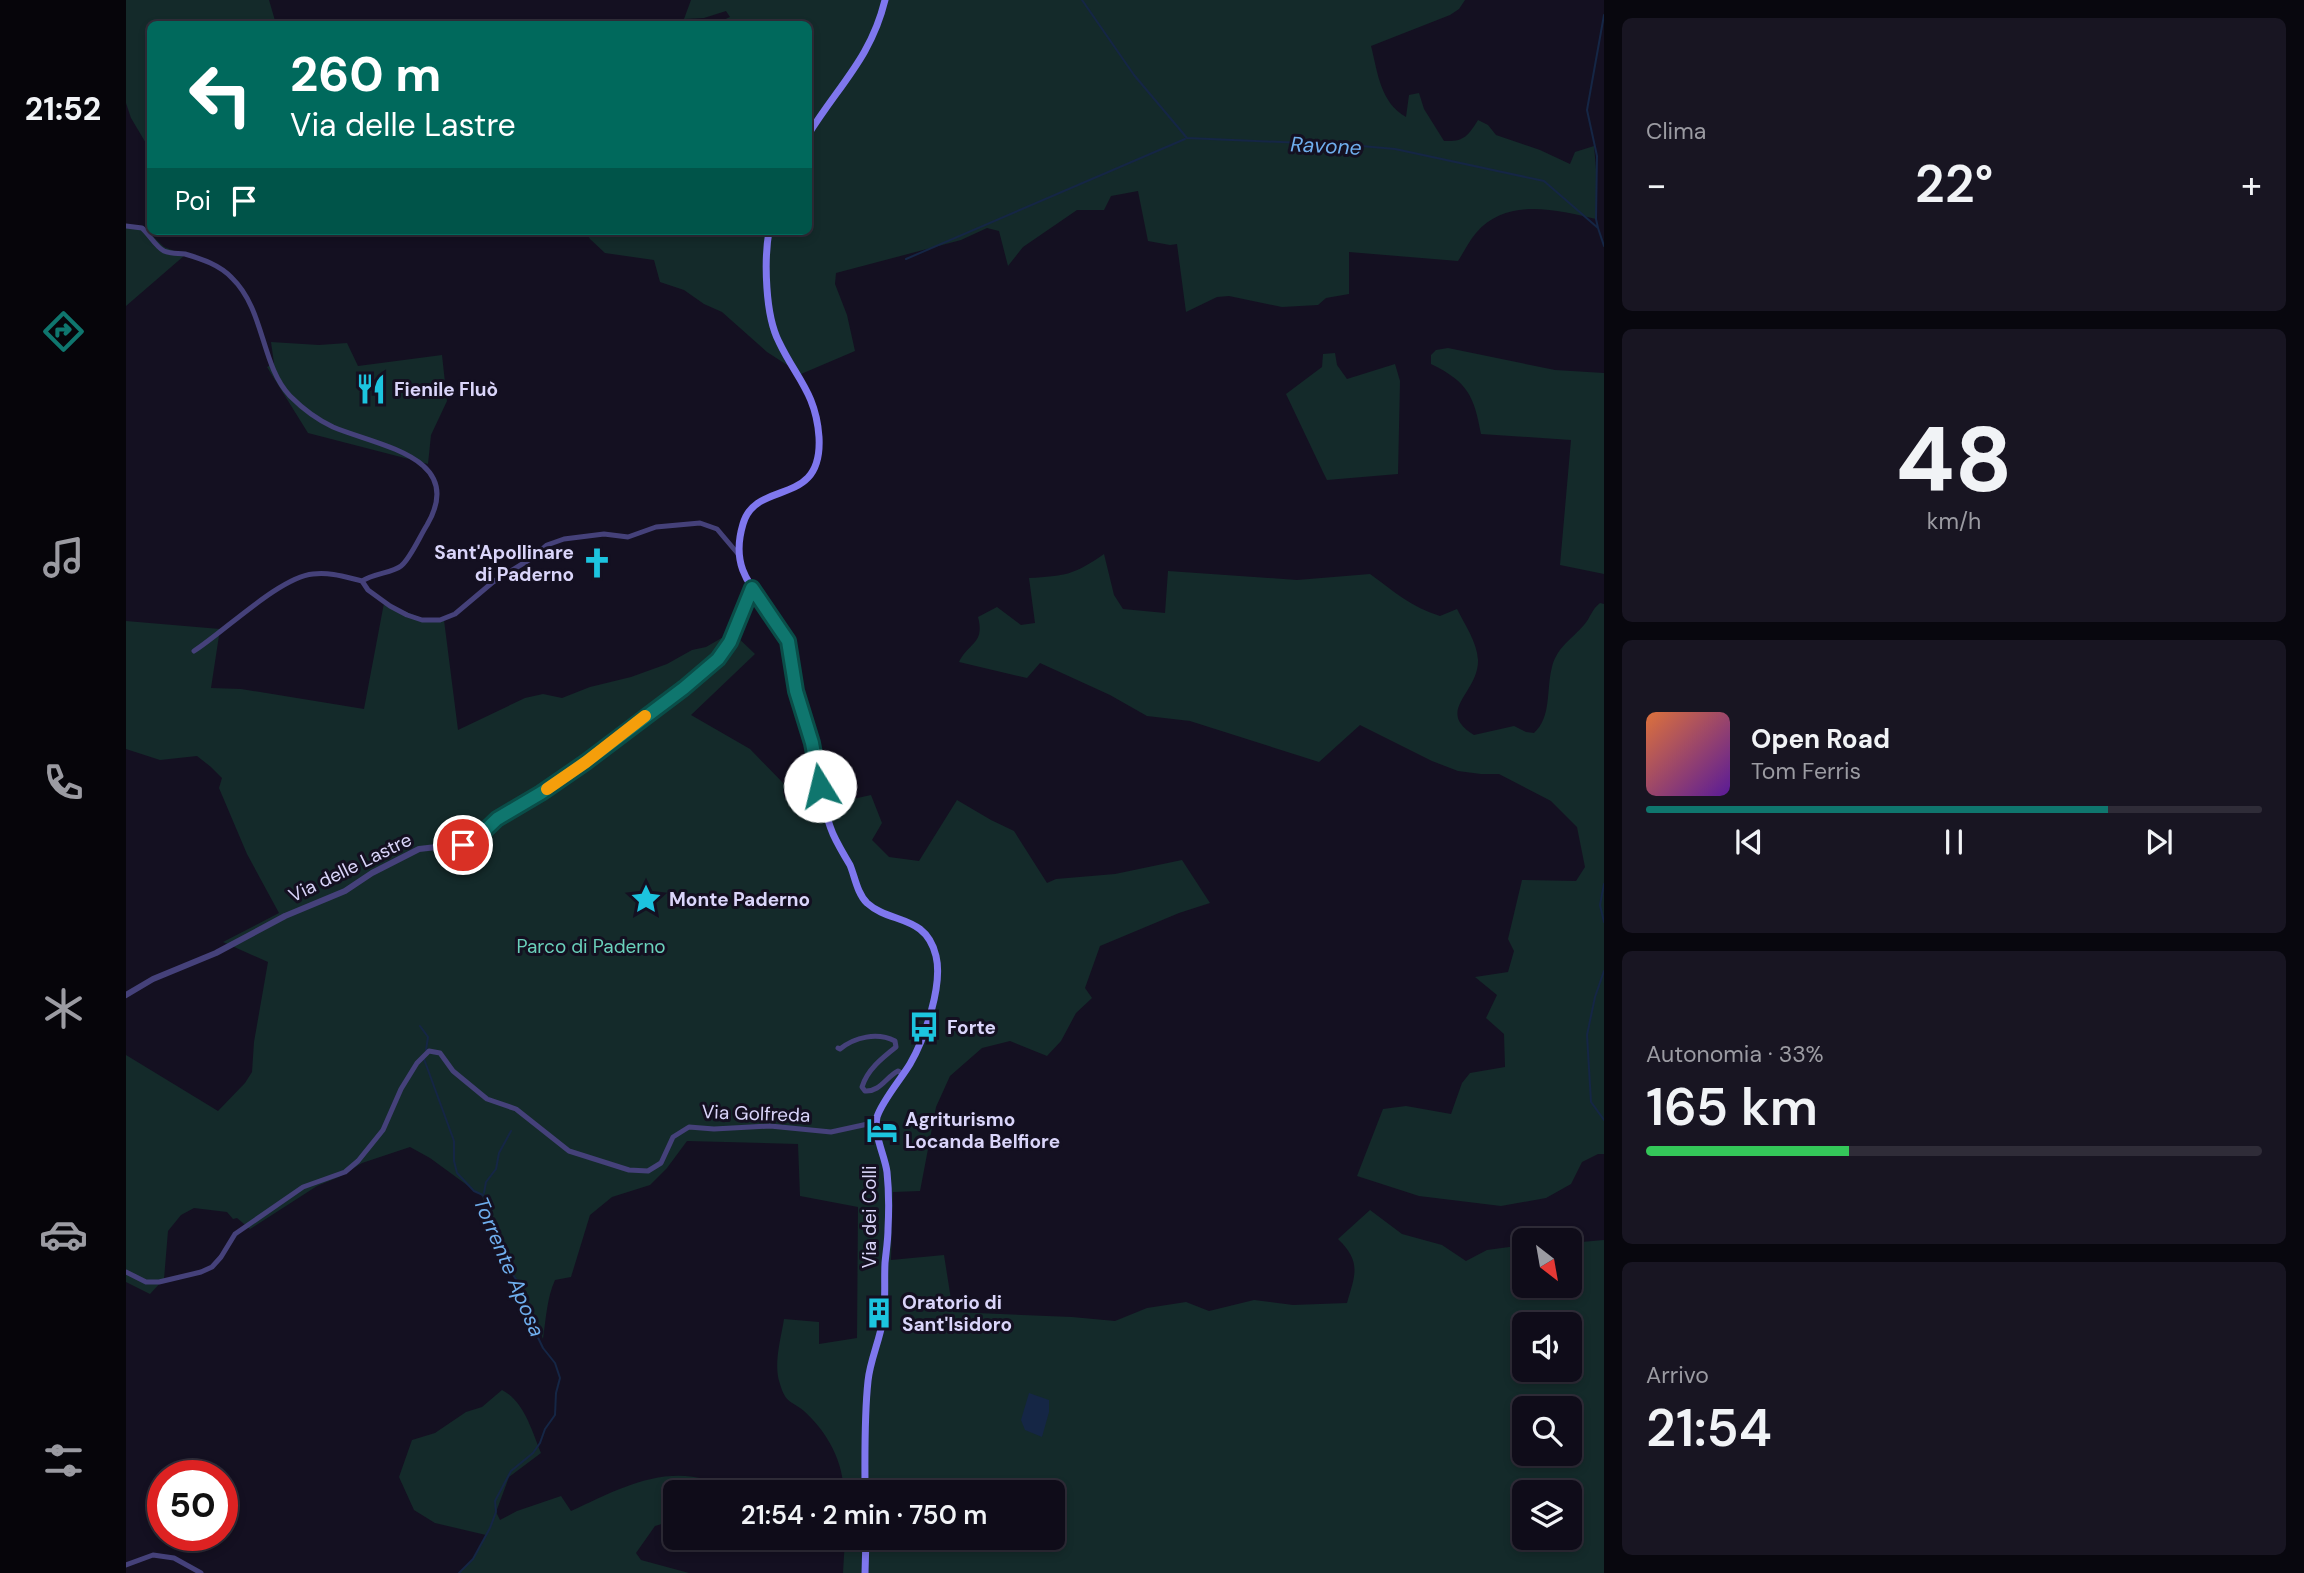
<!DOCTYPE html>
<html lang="it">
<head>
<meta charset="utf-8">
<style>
  :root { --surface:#0f0c19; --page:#181522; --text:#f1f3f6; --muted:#9b9ba2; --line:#2f2c38; --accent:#0f766e }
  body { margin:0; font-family:"DM Sans",sans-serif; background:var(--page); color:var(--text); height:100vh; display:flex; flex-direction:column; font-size:26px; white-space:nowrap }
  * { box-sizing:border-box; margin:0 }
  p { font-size:23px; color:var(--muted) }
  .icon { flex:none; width:38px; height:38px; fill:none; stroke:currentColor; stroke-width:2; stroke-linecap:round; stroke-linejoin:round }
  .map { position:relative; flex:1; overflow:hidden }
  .panel { display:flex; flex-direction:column; gap:18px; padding:18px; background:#08070e; width:700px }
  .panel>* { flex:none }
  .banner { position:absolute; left:21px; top:21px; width:665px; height:214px; border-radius:10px; box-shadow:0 4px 10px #0003,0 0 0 2px var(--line); background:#00695c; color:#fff; overflow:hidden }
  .needle { width:46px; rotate:149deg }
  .buttons { position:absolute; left:1386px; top:1228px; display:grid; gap:14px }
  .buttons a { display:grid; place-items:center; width:70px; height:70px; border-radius:10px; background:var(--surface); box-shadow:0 4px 10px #0003,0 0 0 2px var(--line); font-size:35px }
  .speed { position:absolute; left:21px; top:1460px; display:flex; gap:14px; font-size:35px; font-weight:700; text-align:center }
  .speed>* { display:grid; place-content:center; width:91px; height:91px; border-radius:50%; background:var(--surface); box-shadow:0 4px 10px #0003,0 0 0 2px var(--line); line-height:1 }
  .speed .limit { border:10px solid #d22; background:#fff; color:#111 }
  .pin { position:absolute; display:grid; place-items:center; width:60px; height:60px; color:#fff; margin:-30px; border:4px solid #fff; border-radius:50%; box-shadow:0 2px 7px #0007 }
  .me { position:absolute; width:77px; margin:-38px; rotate:351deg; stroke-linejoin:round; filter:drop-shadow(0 0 5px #0008) }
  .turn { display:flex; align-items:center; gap:24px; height:147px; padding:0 28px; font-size:32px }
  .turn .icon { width:91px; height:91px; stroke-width:2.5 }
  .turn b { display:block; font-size:49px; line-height:60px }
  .then { display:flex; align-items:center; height:66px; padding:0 28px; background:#0003; gap:14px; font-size:26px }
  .big { font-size:52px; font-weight:600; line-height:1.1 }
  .panel .widget { flex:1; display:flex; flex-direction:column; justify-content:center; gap:10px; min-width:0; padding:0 24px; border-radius:10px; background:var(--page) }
  .panel .dial { align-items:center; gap:0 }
  .dial b { font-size:91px; line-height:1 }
  .song { display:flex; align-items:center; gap:21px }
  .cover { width:84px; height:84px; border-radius:10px; background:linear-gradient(135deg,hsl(20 70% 55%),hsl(270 70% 35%)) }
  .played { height:7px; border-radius:4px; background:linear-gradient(90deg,var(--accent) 75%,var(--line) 75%) }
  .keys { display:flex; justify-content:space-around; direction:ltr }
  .heat { display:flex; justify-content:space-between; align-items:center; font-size:38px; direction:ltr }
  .charge { height:10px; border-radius:5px; background:linear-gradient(90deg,#34c759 33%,var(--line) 0) }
  .trip { position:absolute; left:537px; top:1480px; width:402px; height:70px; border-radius:10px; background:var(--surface); box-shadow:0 4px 10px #0003,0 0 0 2px var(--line); font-weight:600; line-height:70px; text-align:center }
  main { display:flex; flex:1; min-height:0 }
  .tabs { display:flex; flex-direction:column; width:126px; justify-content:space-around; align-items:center; background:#06050a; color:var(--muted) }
  .tabs .icon { width:49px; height:49px }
  .tabs .current { color:var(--accent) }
  .tabs b { font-size:32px; color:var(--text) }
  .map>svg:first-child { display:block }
</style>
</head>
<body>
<main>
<nav class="tabs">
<b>21:52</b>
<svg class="icon current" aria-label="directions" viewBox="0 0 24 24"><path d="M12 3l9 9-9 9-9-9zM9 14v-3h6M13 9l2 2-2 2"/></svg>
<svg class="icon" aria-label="music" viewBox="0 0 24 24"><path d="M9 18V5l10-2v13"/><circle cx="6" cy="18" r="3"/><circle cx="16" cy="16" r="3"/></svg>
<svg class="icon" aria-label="phone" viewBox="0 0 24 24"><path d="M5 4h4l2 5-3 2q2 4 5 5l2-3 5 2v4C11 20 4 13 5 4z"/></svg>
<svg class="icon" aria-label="climate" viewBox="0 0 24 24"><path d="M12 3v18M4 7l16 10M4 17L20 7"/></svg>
<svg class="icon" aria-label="car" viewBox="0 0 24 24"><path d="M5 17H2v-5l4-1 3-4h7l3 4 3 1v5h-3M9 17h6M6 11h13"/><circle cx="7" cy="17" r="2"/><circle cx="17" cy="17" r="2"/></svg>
<svg class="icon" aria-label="filters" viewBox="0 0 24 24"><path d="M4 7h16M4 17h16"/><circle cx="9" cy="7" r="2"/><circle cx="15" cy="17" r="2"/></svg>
</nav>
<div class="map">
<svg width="1478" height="1573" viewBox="0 0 1478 1573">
  <rect width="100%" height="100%" fill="#141021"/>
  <!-- green -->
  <path fill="#142a2a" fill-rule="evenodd" d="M 0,0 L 143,0 L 150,24 L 24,24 L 24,150 L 5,118 L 0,103 Z
    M 565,0 L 1339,0 L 1333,9 L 1324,15 L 1245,46 C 1252,73 1254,102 1280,117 L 1283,95 L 1293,93 L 1298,109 L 1318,141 C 1338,142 1342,136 1352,120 L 1362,125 L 1370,135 L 1414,150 L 1444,164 L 1449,152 L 1468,146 L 1471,180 L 1470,219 C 1430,210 1381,197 1350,233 C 1343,241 1338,252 1332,261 L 1223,252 L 1223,294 L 1200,298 L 1192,305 L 1156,307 L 1103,296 L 1091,297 L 1060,312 L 1051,244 L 1044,245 L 1022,241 L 1012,191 L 985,196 L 978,210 L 951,210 L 897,247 L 882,266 L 873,231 L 861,228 L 835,240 L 710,273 L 709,284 L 721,315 L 729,351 L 675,374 L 641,352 L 596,312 L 578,304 L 558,290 L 534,282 L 528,260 L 479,253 L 464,239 L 459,231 L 682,231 L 682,24 L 589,24 L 604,17 L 600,11 L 578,18 L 558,19 Z
    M 0,224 L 17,227 L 38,247 L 59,255 L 0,306 Z
    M 145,342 L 193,345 L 221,343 L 232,366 L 316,355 L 321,401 L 305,435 L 302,464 L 182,433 L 141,367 L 148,363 Z
    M 1322,348 L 1429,370 L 1478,373 L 1478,574 L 1434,565 L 1445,440 L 1355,434 C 1348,396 1342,382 1305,364 L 1305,355 L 1310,350 Z
    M 1209,353 L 1211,365 L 1221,379 L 1269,364 L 1274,381 L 1272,474 L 1201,480 L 1197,472 L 1160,394 L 1196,367 L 1197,354 Z
    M 978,554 L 988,595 L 997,609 L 1039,613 L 1042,571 L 1171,580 L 1244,574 C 1267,591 1287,608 1314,616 L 1331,609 C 1339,625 1351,642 1352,660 C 1353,693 1308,711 1348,735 L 1388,726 L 1400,732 L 1408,733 C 1426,717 1420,689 1426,667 C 1431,647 1446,639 1458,625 C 1465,617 1465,610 1474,603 L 1478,604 L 1478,1154 L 1472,1154 L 1456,1162 L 1445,1184 L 1420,1198 L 1375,1206 L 1293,1196 L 1231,1176 L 1257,1109 L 1280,1106 L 1325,1114 L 1336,1083 L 1344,1073 L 1379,1067 L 1378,1034 L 1360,1018 L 1371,995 L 1349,977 L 1382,972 L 1388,951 L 1382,939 L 1396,880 L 1450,881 L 1459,867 L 1451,827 L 1425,801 L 1373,774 L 1355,774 L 1332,771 L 1306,761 L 1234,725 L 1193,762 L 1064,721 L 1021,716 L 984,695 L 914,663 L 901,678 L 833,662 C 843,642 859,644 852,617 L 871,607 L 895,625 L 909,623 L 903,578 C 939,576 948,575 978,554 Z
    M 258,603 L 296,618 L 318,620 L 332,730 L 399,698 L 417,694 L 436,698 L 464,687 L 505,677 L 541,664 L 566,650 L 580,647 L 606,632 L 629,654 L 565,715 L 624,749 L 659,785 L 657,792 L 659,799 L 710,782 L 718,801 L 745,795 L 756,823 L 746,840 L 763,857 L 793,861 L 831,800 L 865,820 L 888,831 L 921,883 L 930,879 L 989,874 L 1056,860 L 1084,903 L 1053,913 L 974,946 L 959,988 L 966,998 L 950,1013 L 935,1041 L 921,1056 L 884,1041 L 856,1048 L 824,1076 L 810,1107 L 794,1191 L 767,1192 L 765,1260 L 818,1255 L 827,1312 L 946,1317 L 989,1321 L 1021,1308 L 1060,1302 L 1083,1311 L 1128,1300 L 1167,1305 L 1221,1303 C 1229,1275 1236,1262 1212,1239 L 1244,1210 L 1276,1234 L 1316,1245 L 1340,1261 L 1361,1250 L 1398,1245 L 1398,1286 L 1444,1286 L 1444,1243 L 1478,1240 L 1478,1573 L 717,1573 L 719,1538 L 928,1538 L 928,1493 L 718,1493 C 717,1461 702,1433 678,1411 C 665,1400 660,1404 654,1384 C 647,1364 655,1339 658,1319 L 693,1322 L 693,1344 L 731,1338 L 732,1207 L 674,1196 L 672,1144 L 561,1141 L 541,1168 L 524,1185 L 486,1197 L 464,1215 L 445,1277 L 429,1280 C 421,1298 420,1318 417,1339 L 406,1313 L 399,1312 L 397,1296 L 390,1279 L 380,1265 L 356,1196 L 304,1158 L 284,1147 L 236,1163 L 213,1177 L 191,1186 L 124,1229 L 111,1218 L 107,1219 L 101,1212 L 68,1208 L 55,1215 L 42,1231 L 38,1279 L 24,1294 L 0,1282 L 0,1055 L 92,1111 L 119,1083 L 126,1072 L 128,1042 L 142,962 L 97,942 L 153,913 L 121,854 L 93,788 L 96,778 L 85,767 L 71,756 L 34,760 L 0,749 L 0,621 L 94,629 L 85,688 L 115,689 L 238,709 ZM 1398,1325 L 1444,1325 L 1444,1370 L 1398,1370 ZM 1398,1409 L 1444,1409 L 1444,1454 L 1398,1454 ZM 1398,1493 L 1444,1493 L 1444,1538 L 1398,1538 Z
    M 376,1390 C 398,1401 406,1431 415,1453 L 383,1477 L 370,1512 L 374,1520 L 391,1511 L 435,1496 L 445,1511 C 499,1486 552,1456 609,1493 L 550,1493 L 549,1520 L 529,1526 L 510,1553 L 515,1560 L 563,1573 L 333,1573 L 347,1559 L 360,1535 L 309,1523 L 288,1510 L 273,1477 L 286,1440 L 309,1433 L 340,1412 L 356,1407 Z"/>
  <!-- water -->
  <path fill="#152645" d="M 903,1393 L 923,1400 L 923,1412 L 916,1437 L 899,1430 L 895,1420 Z"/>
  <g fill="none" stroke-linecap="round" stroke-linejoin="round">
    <!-- stream -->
    <path stroke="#152645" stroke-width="2" d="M 956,0 L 1008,75 L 1061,138 L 1224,145 L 1269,149 L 1418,181 L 1472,228 L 1478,246
      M 1472,228 L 1470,219 L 1471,156 L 1461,110 L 1478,15
      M 780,259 L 1059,139
      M 1478,884 L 1474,905 L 1478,922
      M 1478,971 L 1469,997 L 1461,1035 L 1465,1102 L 1478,1120
      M 294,1026 L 302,1037 L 300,1050
      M 298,1059 L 328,1141 L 328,1161 L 331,1173 L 348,1191 L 357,1195 L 362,1205 L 365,1225 L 380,1265 L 392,1282 L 397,1296 L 399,1312 L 406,1319 L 407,1327 L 417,1348 L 429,1363 L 434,1378 L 430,1393 L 429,1415 L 419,1429 L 414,1443 L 407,1453 L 385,1471 L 369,1501 L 370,1512 L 364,1528 L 347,1559 L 333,1573
      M 358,1193 L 360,1182 L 370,1169 L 373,1153 L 385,1131"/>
    <!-- minor -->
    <path stroke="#45417a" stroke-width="5" d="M 0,226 L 16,228 C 23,234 30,247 38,251 C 45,254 52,253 59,254 C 76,259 94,265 106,278 C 139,310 135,366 164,396 C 176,408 192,420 207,427 C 252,446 341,457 301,525 C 294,536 284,559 275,566 C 266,573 248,573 236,581 L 242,590 L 264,606 L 281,615 L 296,620 L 314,620 L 329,614 L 367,582 L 406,558 L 421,545 L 438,539 L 478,534 L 502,537 L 530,527 L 574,523 L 591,529 L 613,555
      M 68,651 C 99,631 154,577 187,574 C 205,572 219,577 236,581
      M 712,1048 L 714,1049 C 729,1037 751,1032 769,1041 L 770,1047 C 756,1058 741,1070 736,1087 L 739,1091 C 754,1092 760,1077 772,1071 L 777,1074
      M 0,1272 L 20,1282 L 33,1282 L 75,1272 L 86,1267 L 95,1257 L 109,1234 L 177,1187 L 219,1172 L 232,1161 L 257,1130 L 275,1089 L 291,1063 L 303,1051 L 314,1053 L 327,1071 L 361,1099 L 390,1109 L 443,1151 L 503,1170 L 522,1171 L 535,1163 L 547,1137 L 563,1127 L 588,1129 L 644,1126 L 705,1132 L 751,1122
      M 0,1565 L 27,1555 L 48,1558 L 75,1573"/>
    <!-- tertiary -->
    <path stroke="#45417a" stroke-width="6" d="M 0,995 L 27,979 L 90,953 L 159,916 L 219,891 L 246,873 L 293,849 L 337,844 L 350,839 L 371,819 L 415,793 L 460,762 L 558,688 L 592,659 L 604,642 L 626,588"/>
    <!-- secondary -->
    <path stroke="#7f77ee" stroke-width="7" d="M 682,135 C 712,86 745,58 759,0
      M 643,231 C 638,260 639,315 653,342 C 670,378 690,393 693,437 C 697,509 630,478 617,524 C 599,584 647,598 662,643 C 667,659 667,676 670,692 C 674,710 683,727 687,745 C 694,775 695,805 707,834 C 712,845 718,855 724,865 C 729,877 731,893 741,903 C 764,924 800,914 810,956 C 817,985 799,1038 784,1064 C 775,1079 756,1101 751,1117 C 747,1134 759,1156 761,1172 C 763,1191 763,1210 762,1229 C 762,1240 760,1252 759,1263 C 758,1282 760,1301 757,1319 C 754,1340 744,1360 742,1381 C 738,1418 739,1455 739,1493
      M 739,1573 L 740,1538"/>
  </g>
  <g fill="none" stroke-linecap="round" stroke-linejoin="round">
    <!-- route casing -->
    <g stroke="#0a4d48" stroke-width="18">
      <path id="route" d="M 337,845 L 350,839 L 371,819 L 415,793 L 460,762 L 558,688 L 592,659 L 604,642 L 626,588 L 662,641 L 670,691 L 686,743 L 694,786"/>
    </g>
    <!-- route -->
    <use href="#route" stroke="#0f766e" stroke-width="12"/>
    <!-- slow -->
    <path stroke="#f59e0b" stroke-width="12" d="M 421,789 L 460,762 L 519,716"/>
  </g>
  <!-- icons -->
  <defs>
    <g id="restaurant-bare" transform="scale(2.415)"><path d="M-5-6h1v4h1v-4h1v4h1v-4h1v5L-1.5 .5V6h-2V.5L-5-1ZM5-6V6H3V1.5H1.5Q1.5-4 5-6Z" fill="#1cc4df" stroke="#141021" stroke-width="2.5" paint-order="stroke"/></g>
    <g id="church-bare" transform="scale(2.415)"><path d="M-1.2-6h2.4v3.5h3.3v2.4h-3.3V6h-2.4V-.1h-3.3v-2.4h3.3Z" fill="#1cc4df" stroke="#141021" stroke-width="2.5" paint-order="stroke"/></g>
    <g id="sight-bare" transform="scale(2.415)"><path d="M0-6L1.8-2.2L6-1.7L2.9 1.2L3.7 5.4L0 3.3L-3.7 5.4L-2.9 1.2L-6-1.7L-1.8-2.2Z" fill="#1cc4df" stroke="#141021" stroke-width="2.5" paint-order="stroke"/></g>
    <g id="bus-bare" transform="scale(2.415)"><path d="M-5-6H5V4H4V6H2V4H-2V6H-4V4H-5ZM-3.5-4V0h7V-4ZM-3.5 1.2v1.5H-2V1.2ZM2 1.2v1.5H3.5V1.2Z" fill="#1cc4df" stroke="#141021" stroke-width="2.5" paint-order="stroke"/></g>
    <g id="hotel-bare" transform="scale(2.415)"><path d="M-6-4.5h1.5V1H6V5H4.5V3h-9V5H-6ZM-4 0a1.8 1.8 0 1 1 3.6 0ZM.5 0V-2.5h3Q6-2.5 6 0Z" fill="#1cc4df" stroke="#141021" stroke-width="2.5" paint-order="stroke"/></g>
    <g id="building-bare" transform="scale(2.415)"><path d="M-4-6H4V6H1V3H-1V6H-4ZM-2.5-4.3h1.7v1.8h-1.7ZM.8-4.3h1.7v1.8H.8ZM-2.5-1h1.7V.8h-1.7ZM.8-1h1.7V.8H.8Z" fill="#1cc4df" stroke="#141021" stroke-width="2.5" paint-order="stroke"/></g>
  </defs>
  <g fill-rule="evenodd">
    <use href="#restaurant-bare" x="245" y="389"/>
    <use href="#church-bare" x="471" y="563"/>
    <use href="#sight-bare" x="520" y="899"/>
    <use href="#bus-bare" x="798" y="1027"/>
    <use href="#hotel-bare" x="756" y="1130"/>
    <use href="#building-bare" x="753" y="1313"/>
  </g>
  <g text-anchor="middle" stroke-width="6" stroke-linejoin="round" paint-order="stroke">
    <!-- poi labels -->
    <g font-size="19" font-weight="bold" fill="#dad5fa" stroke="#141021" text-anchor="start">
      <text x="268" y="396">Fienile Fluò</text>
      <text x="448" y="559" text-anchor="end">Sant'Apollinare<tspan x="448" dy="22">di Paderno</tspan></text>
      <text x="543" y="906">Monte Paderno</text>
      <text x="821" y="1034">Forte</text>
      <text x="779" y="1126">Agriturismo<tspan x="779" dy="22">Locanda Belfiore</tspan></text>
      <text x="776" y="1309">Oratorio di<tspan x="776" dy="22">Sant'Isidoro</tspan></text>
    </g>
    <!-- street labels -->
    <g font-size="19" fill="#dad5fa" stroke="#141021">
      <text transform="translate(224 867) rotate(-26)" y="7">Via delle Lastre</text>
      <text transform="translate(630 1113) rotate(2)" y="7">Via Golfreda</text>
      <text transform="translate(743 1217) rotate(-90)" y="7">Via dei Colli</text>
    </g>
    <!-- park labels -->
    <g font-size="19" fill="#6ad1bb" stroke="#141021">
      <text x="465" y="953">Parco di Paderno</text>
    </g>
    <!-- water labels -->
    <g font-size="21" font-style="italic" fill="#6faeed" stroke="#141021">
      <text transform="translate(1200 146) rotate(3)" y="7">Ravone</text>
      <text transform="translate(383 1267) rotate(67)" y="7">Torrente Aposa</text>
    </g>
  </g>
</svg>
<div class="buttons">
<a><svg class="needle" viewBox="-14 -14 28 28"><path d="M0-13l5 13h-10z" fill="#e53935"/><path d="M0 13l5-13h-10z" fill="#9b9ba2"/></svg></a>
<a><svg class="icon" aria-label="sound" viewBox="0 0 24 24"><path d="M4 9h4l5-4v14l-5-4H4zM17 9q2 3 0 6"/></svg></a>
<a><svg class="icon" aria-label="search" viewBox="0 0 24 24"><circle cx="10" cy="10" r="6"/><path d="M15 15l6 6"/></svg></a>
<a><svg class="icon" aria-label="layers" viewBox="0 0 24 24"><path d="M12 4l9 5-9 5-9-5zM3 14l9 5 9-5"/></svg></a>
</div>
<div class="speed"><div class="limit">50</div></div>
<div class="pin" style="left:337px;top:845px;background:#d93025"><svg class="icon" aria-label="arrive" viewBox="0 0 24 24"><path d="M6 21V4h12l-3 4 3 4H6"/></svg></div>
<svg class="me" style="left:694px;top:786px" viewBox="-20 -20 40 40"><circle r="19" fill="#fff"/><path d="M0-13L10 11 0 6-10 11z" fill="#0f766e"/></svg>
<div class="trip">21:54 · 2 min · 750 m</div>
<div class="banner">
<div class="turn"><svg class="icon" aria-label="left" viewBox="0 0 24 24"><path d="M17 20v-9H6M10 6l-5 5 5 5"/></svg><div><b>260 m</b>Via delle Lastre</div></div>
<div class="then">Poi<svg class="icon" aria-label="arrive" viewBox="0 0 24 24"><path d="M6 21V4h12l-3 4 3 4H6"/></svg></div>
</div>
</div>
<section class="panel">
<div class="widget"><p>Clima</p>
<div class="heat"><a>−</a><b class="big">22°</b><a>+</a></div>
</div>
<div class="widget dial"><b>48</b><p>km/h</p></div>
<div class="widget">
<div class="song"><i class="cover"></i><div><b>Open Road</b><p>Tom Ferris</p></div></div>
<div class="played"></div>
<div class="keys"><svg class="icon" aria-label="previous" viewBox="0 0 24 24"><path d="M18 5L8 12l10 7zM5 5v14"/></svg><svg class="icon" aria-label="pause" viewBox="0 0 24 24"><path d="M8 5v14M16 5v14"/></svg><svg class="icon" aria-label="next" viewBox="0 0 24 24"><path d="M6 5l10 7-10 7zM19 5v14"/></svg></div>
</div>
<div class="widget"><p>Autonomia · 33%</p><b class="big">165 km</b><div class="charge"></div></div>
<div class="widget"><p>Arrivo</p><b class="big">21:54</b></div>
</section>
</main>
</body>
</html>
